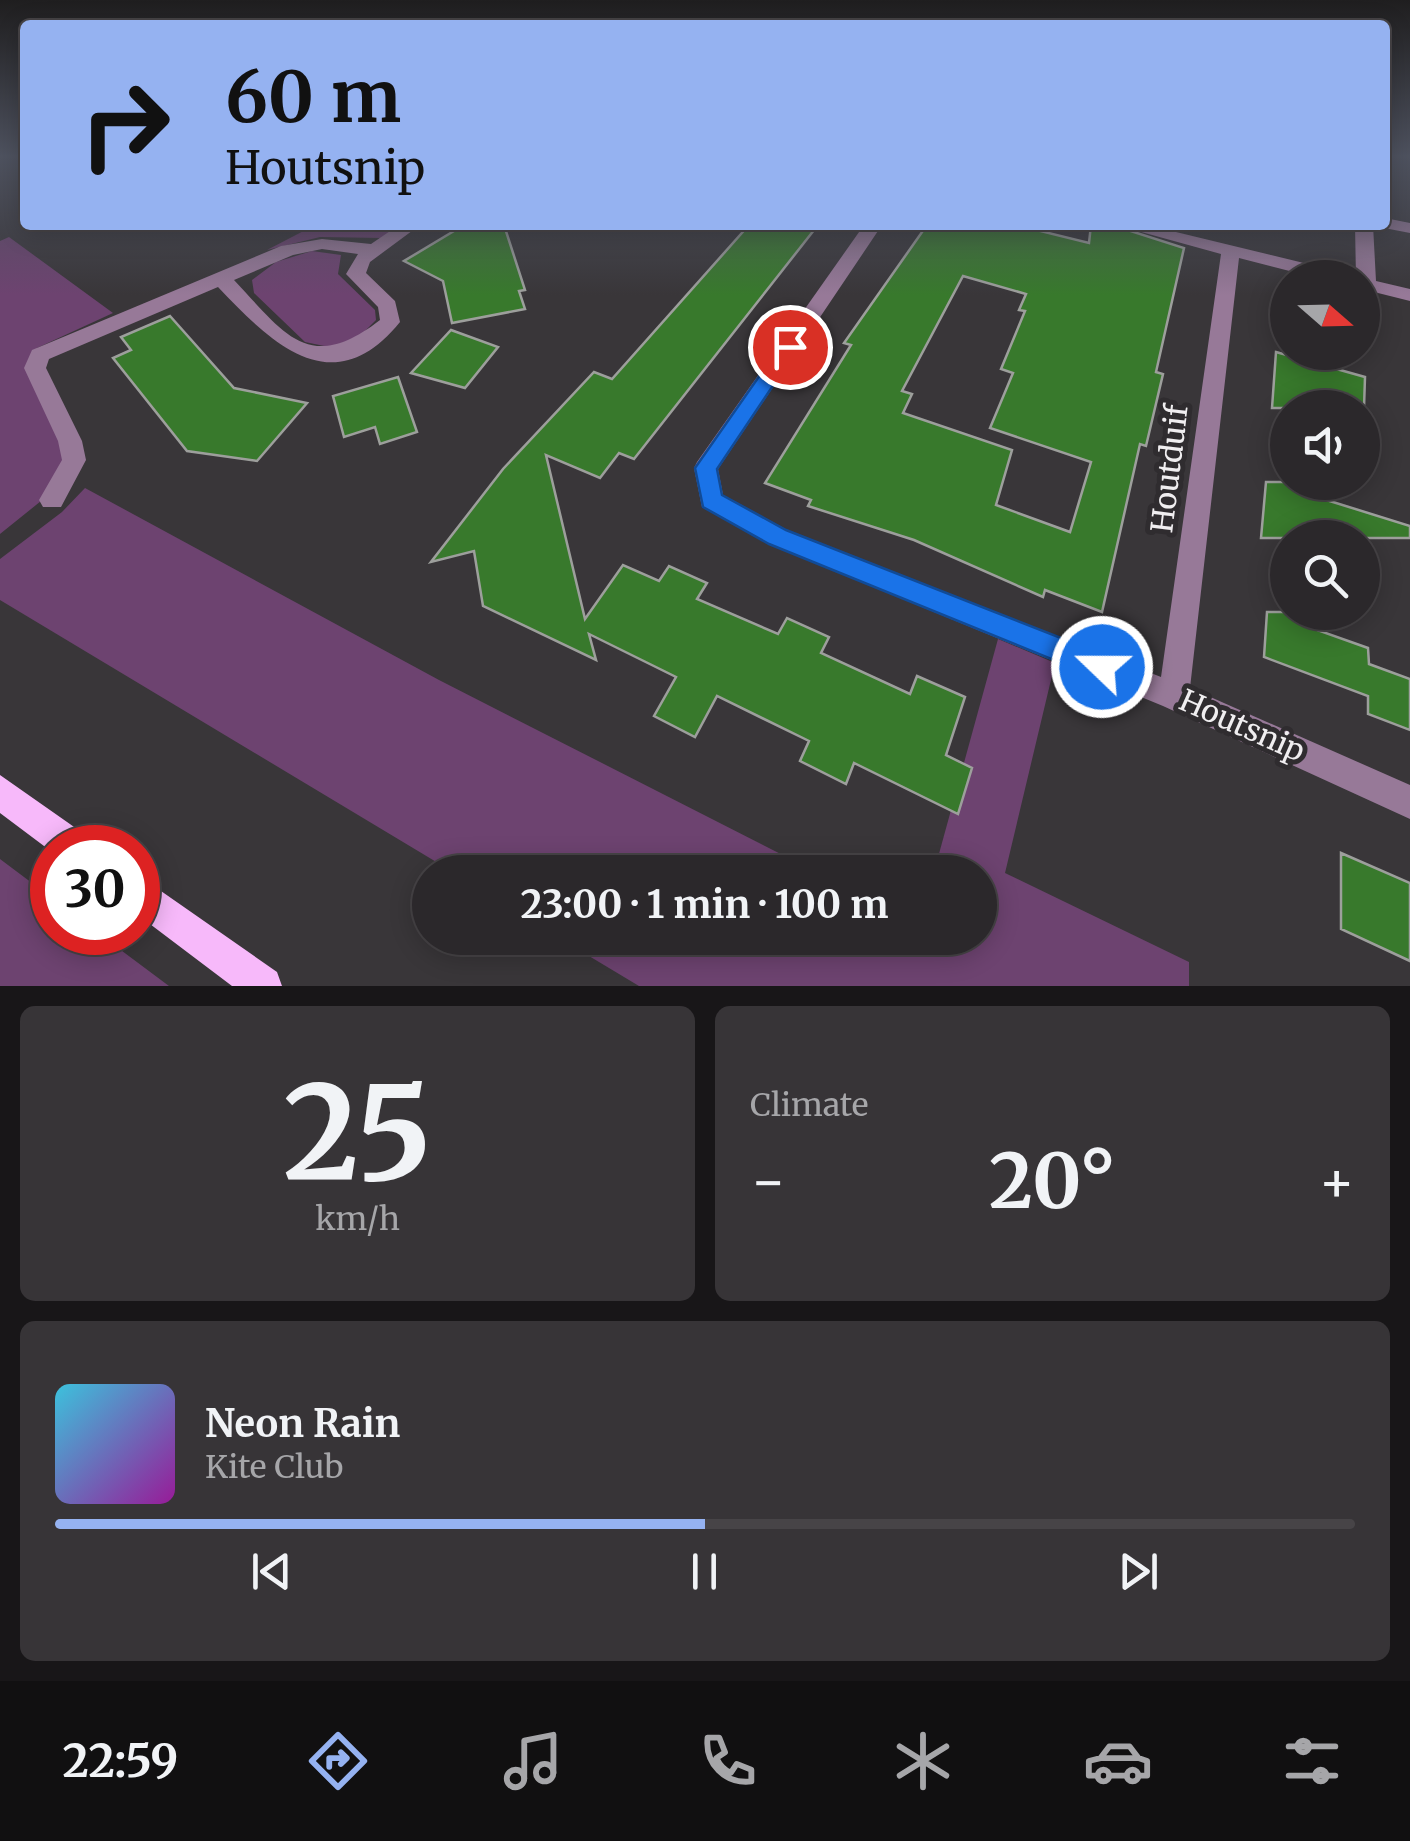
<!DOCTYPE html>
<html lang="en">
<head>
<meta charset="utf-8">
<style>
  :root { --surface:#2b282b; --page:#373437; --text:#f1f3f6; --muted:#a6a6a9; --line:#474447; --accent:#95b2f1 }
  body { margin:0; font-family:Merriweather,serif; background:var(--page); color:var(--text); height:100vh; display:flex; flex-direction:column; font-size:38px; white-space:nowrap }
  * { box-sizing:border-box; margin:0 }
  p { font-size:32px; color:var(--muted) }
  .icon { flex:none; width:55px; height:55px; fill:none; stroke:currentColor; stroke-width:2; stroke-linecap:round; stroke-linejoin:round }
  .map { position:relative; height:986px; overflow:hidden }
  .sheet { display:flex; flex-direction:column; gap:20px; padding:20px; background:#181618; flex:1 }
  .sheet>* { flex:none }
  .banner { position:absolute; left:20px; top:20px; width:1370px; height:210px; border-radius:10px; box-shadow:0 5px 25px #0003,0 0 0 2px var(--line); background:#95b2f1; color:#111; overflow:hidden }
  .needle { width:65px; rotate:110deg }
  .controls { position:absolute; left:1270px; top:260px; display:grid; gap:20px }
  .controls a { display:grid; place-items:center; width:110px; height:110px; border-radius:50%; background:var(--surface); box-shadow:0 5px 25px #0003,0 0 0 2px var(--line); font-size:50px }
  .speed { position:absolute; left:30px; top:825px; display:flex; gap:20px; font-size:50px; font-weight:700; text-align:center }
  .speed>* { display:grid; place-content:center; width:130px; height:130px; border-radius:50%; background:var(--surface); box-shadow:0 5px 25px #0003,0 0 0 2px var(--line); line-height:1 }
  .speed .limit { border:15px solid #d22; background:#fff; color:#111 }
  .pin { position:absolute; display:grid; place-items:center; width:85px; height:85px; color:#fff; margin:-42px; border:5px solid #fff; border-radius:50%; box-shadow:0 2px 10px #0007 }
  .me { position:absolute; width:110px; margin:-55px; rotate:292deg; stroke-linejoin:round; filter:drop-shadow(0 0 8px #0008) }
  .turn { display:flex; align-items:center; gap:35px; height:210px; padding:0 40px; font-size:45px }
  .turn .icon { width:130px; height:130px; stroke-width:2.5 }
  .turn b { display:block; font-size:70px; line-height:85px }
  .big { font-size:75px; font-weight:700; line-height:1.1 }
  .sheet .card { flex:1; display:flex; flex-direction:column; justify-content:center; gap:15px; min-width:0; padding:0 35px; border-radius:15px; background:var(--page) }
  .sheet .dial { align-items:center; gap:0 }
  .dial b { font-size:130px; line-height:1 }
  .song { display:flex; align-items:center; gap:30px }
  .cover { width:120px; height:120px; border-radius:15px; background:linear-gradient(135deg,hsl(190 70% 55%),hsl(300 70% 35%)) }
  .played { height:10px; border-radius:5px; background:linear-gradient(90deg,var(--accent) 50%,var(--line) 50%) }
  .keys { display:flex; justify-content:space-around; direction:ltr }
  .heat { display:flex; justify-content:space-between; align-items:center; font-size:55px; direction:ltr }
  .sheet .tiles { flex:1; display:grid; gap:20px; grid-template-columns:1fr 1fr }
  .card:last-child { grid-column:span 2 }
  .trip { position:absolute; left:412px; top:855px; width:585px; height:100px; border-radius:50px; background:var(--surface); box-shadow:0 5px 25px #0003,0 0 0 2px var(--line); font-weight:700; line-height:100px; text-align:center }
  .tabs { display:flex; height:160px; justify-content:space-around; align-items:center; background:#111011; color:var(--muted) }
  .tabs .icon { width:70px; height:70px }
  .tabs .current { color:var(--accent) }
  .tabs b { font-size:45px; color:var(--text) }
  .map>svg:first-child { display:block }
</style>
</head>
<body>
<div class="map">
<svg width="1410" height="986" viewBox="0 0 1410 986">
  <rect width="100%" height="100%" fill="#393639"/>
  <!-- green -->
  <path fill="#6d4370" d="M 315,225 L 400,225 L 383,238 L 320,237 L 267,250 Z
    M 9,237 L 113,313 L 37,348 L 68,457 L 41,501 L 0,534 L 0,241 Z
    M 312,251 L 341,255 L 338,274 L 375,310 L 376,320 L 358,338 L 329,347 L 305,342 L 254,293 L 252,280 L 276,262 Z
    M 85,488 L 439,680 L 816,872 L 453,872 L 0,600 L 0,559 L 62,512 Z
    M 998,639 L 1055,663 L 1005,873 L 1189,962 L 1189,986 L 639,986 L 559,938 L 980,938 L 980,872 L 934,872 Z
    M 0,859 L 52,898 L 52,932 L 98,933 L 169,986 L 0,986 Z"/>
  <!-- building -->
  <path fill="#38792c" stroke="#9d9f9c" stroke-width="2.5" fill-rule="evenodd" d="M 464,225 L 504,225 L 525,290 L 519,291 L 525,309 L 452,323 L 443,281 L 404,261 Z
    M 749,225 L 818,225 L 634,459 L 619,453 L 600,478 L 546,455 L 585,619 L 623,565 L 659,581 L 669,566 L 707,583 L 697,599 L 778,634 L 787,618 L 829,637 L 821,653 L 910,694 L 917,676 L 965,697 L 946,755 L 972,768 L 958,814 L 854,763 L 846,784 L 800,761 L 809,741 L 717,696 L 695,737 L 654,716 L 676,677 L 589,634 L 596,660 L 483,606 L 474,551 L 431,562 L 503,469 L 594,372 L 612,379 Z
    M 927,225 L 1016,225 L 1089,243 L 1091,225 L 1112,225 L 1184,248 L 1156,372 L 1163,374 L 1146,446 L 1140,444 L 1102,612 L 1045,590 L 1043,597 L 914,540 L 808,506 L 811,500 L 765,483 L 851,345 L 844,343 ZM 963,276 L 1026,294 L 1019,310 L 1025,311 L 1001,369 L 1013,373 L 990,428 L 1091,462 L 1070,532 L 996,505 L 1012,450 L 903,413 L 912,394 L 902,391 Z
    M 170,316 L 234,388 L 307,403 L 257,461 L 187,451 L 113,358 L 131,350 L 121,337 Z
    M 451,330 L 498,347 L 465,388 L 411,373 Z
    M 1276,352 L 1365,377 L 1364,408 L 1272,408 Z
    M 398,377 L 417,432 L 380,444 L 375,427 L 344,437 L 333,396 Z
    M 1266,482 L 1320,482 L 1320,498 L 1410,526 L 1410,538 L 1261,538 Z
    M 1267,612 L 1318,612 L 1317,630 L 1368,648 L 1369,664 L 1410,679 L 1410,730 L 1368,714 L 1368,696 L 1264,657 Z
    M 1341,853 L 1410,883 L 1410,961 L 1341,929 Z"/>
  <g fill="none" stroke-linecap="round" stroke-linejoin="round">
    <!-- minor -->
    <path fill="#977998" fill-rule="evenodd" d="M 1385,218 L 1410,223 L 1410,233 L 1379,227 L 1385,225 Z
      M 399,225 L 420,225 L 370,262 L 366,273 L 395,301 L 400,322 C 333,405 271,343 218,287 L 49,359 L 46,368 L 82,441 L 86,460 L 61,507 L 43,507 L 39,500 L 62,460 L 58,441 L 24,368 L 32,350 L 281,246 L 322,239 L 371,244 ZM 322,249 L 358,254 L 346,274 L 378,307 L 380,320 C 309,375 285,334 234,280 L 293,255 Z
      M 864,225 L 882,225 L 718,469 L 723,495 L 787,530 L 1161,677 L 1221,254 L 1116,225 L 1147,225 L 1349,274 L 1351,278 L 1317,278 L 1239,258 L 1190,688 L 1410,785 L 1410,819 L 1163,706 L 769,544 L 702,507 L 694,468 L 697,462 Z
      M 1355,225 L 1373,225 L 1376,281 L 1410,289 L 1410,301 L 1362,289 L 1362,278 L 1356,278 Z"/>
    <!-- major -->
    <path fill="#f7b9fa" fill-rule="evenodd" d="M 0,775 L 87,836 L 92,848 L 52,848 L 52,852 L 0,813 Z
      M 138,875 L 277,972 L 282,986 L 232,986 L 138,915 Z"/>
  </g>
  <!-- sky -->
  <linearGradient id="sky" x2="0" y2="1"><stop stop-color="#1f1e1f"/><stop offset="0.53" stop-color="#4e525f"/><stop offset="1" stop-color="#4e525f" stop-opacity="0"/></linearGradient>
  <rect width="1410" height="295" fill="url(#sky)"/>
  <!-- route -->
  <path fill="#1a73e8" stroke="#114b97" stroke-width="2.5" d="M 790,341 L 799,347 L 717,469 L 722,495 L 786,530 L 1112,658 L 1116,667 L 1112,676 L 1102,679 L 1093,676 L 769,544 L 703,507 L 695,468 L 783,342 Z"/>
  <g text-anchor="middle" stroke-width="10" stroke-linejoin="round" paint-order="stroke">
    <!-- street labels -->
    <g font-size="30" fill="#f0eef0" stroke="#2f2c2f">
      <text transform="translate(1170 469) rotate(-83)" y="10">Houtduif</text>
      <text transform="translate(1242 726) rotate(24)" y="10">Houtsnip</text>
    </g>
  </g>
</svg>
<div class="controls">
<a><svg class="needle" viewBox="-14 -14 28 28"><path d="M0-13l5 13h-10z" fill="#e53935"/><path d="M0 13l5-13h-10z" fill="#a6a6a9"/></svg></a>
<a><svg class="icon" aria-label="sound" viewBox="0 0 24 24"><path d="M4 9h4l5-4v14l-5-4H4zM17 9q2 3 0 6"/></svg></a>
<a><svg class="icon" aria-label="search" viewBox="0 0 24 24"><circle cx="10" cy="10" r="6"/><path d="M15 15l6 6"/></svg></a>
</div>
<div class="speed"><div class="limit">30</div></div>
<div class="pin" style="left:790px;top:347px;background:#d93025"><svg class="icon" aria-label="arrive" viewBox="0 0 24 24"><path d="M6 21V4h12l-3 4 3 4H6"/></svg></div>
<svg class="me" style="left:1102px;top:667px" viewBox="-20 -20 40 40"><circle r="17" fill="#1a73e8" stroke="#fff" stroke-width="3"/><path d="M0-11L8 9 0 5-8 9z" fill="#fff"/></svg>
<div class="trip">23:00 · 1 min · 100 m</div>
<div class="banner">
<div class="turn"><svg class="icon" aria-label="right" viewBox="0 0 24 24"><path d="M7 20v-9h11M14 6l5 5-5 5"/></svg><div><b>60 m</b>Houtsnip</div></div>
</div>
</div>
<section class="sheet">
<div class="tiles">
<div class="card dial"><b>25</b><p>km/h</p></div>
<div class="card"><p>Climate</p>
<div class="heat"><a>−</a><b class="big">20°</b><a>+</a></div>
</div>
<div class="card">
<div class="song"><i class="cover"></i><div><b>Neon Rain</b><p>Kite Club</p></div></div>
<div class="played"></div>
<div class="keys"><svg class="icon" aria-label="previous" viewBox="0 0 24 24"><path d="M18 5L8 12l10 7zM5 5v14"/></svg><svg class="icon" aria-label="pause" viewBox="0 0 24 24"><path d="M8 5v14M16 5v14"/></svg><svg class="icon" aria-label="next" viewBox="0 0 24 24"><path d="M6 5l10 7-10 7zM19 5v14"/></svg></div>
</div>
</div>
</section>
<nav class="tabs">
<b>22:59</b>
<svg class="icon current" aria-label="directions" viewBox="0 0 24 24"><path d="M12 3l9 9-9 9-9-9zM9 14v-3h6M13 9l2 2-2 2"/></svg>
<svg class="icon" aria-label="music" viewBox="0 0 24 24"><path d="M9 18V5l10-2v13"/><circle cx="6" cy="18" r="3"/><circle cx="16" cy="16" r="3"/></svg>
<svg class="icon" aria-label="phone" viewBox="0 0 24 24"><path d="M5 4h4l2 5-3 2q2 4 5 5l2-3 5 2v4C11 20 4 13 5 4z"/></svg>
<svg class="icon" aria-label="climate" viewBox="0 0 24 24"><path d="M12 3v18M4 7l16 10M4 17L20 7"/></svg>
<svg class="icon" aria-label="car" viewBox="0 0 24 24"><path d="M5 17H2v-5l4-1 3-4h7l3 4 3 1v5h-3M9 17h6M6 11h13"/><circle cx="7" cy="17" r="2"/><circle cx="17" cy="17" r="2"/></svg>
<svg class="icon" aria-label="filters" viewBox="0 0 24 24"><path d="M4 7h16M4 17h16"/><circle cx="9" cy="7" r="2"/><circle cx="15" cy="17" r="2"/></svg>
</nav>
</body>
</html>
